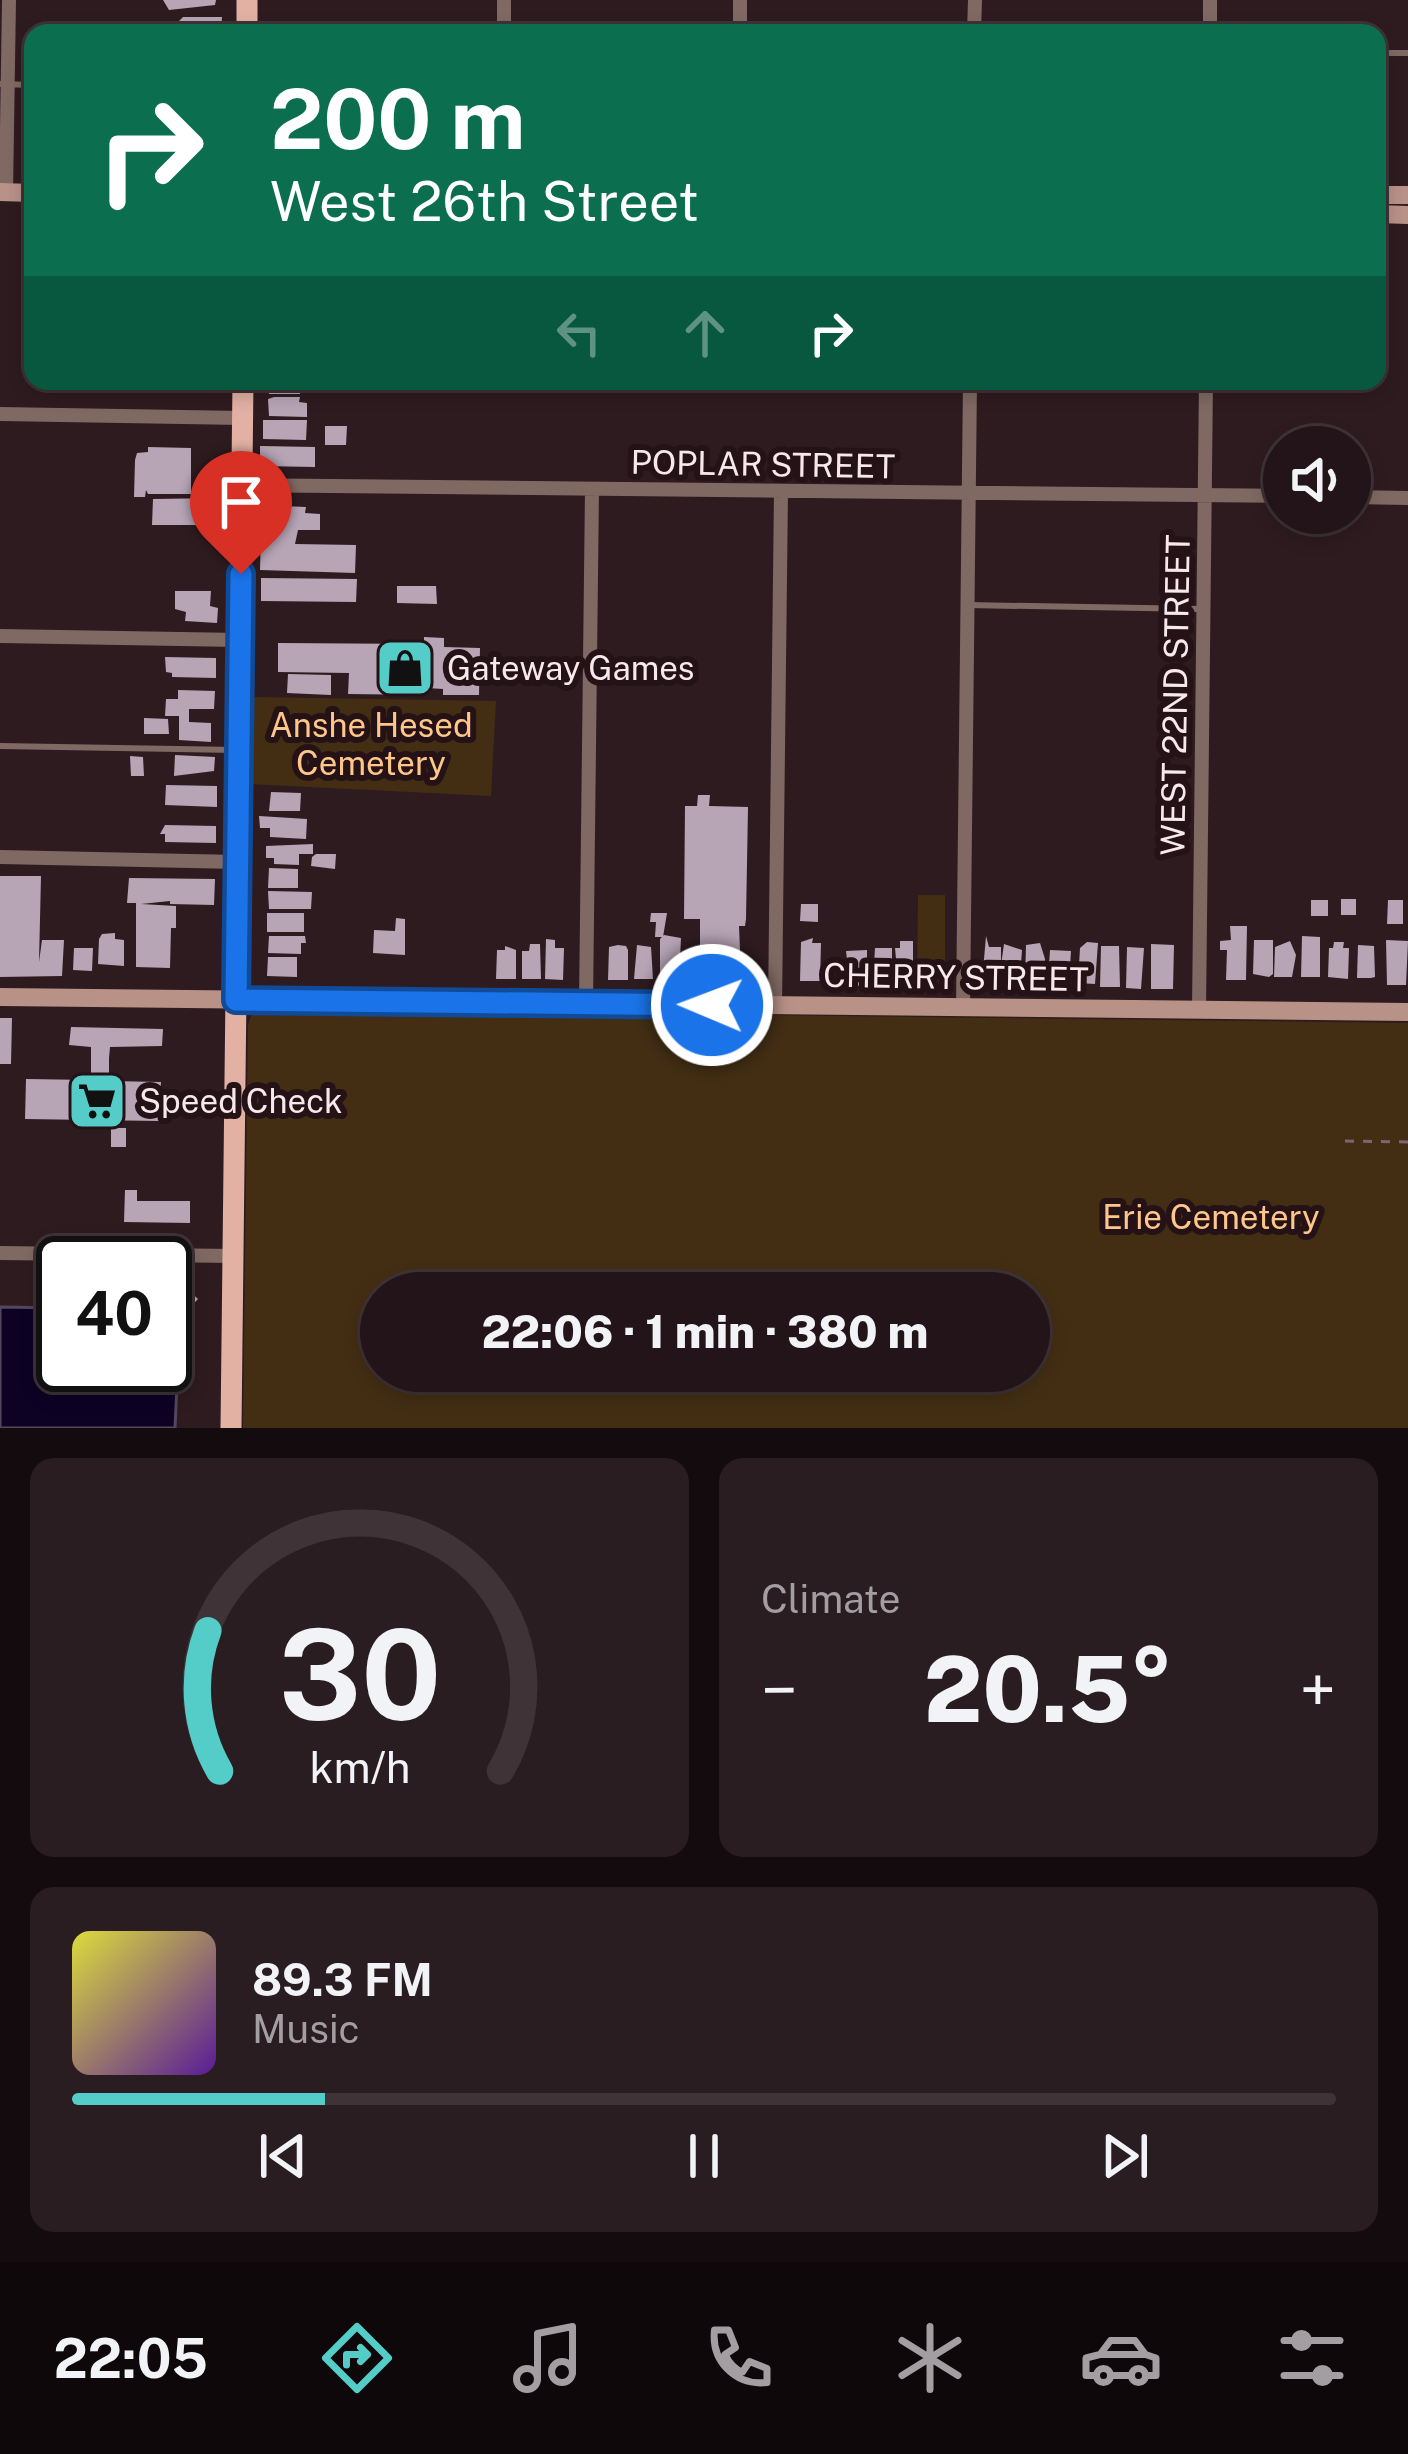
<!DOCTYPE html>
<html lang="en">
<head>
<meta charset="utf-8">
<style>
  :root { --surface:#221418; --page:#2a1d21; --text:#f1f3f6; --muted:#a29ea2; --line:#3f3337; --accent:#54cdc8 }
  body { margin:0; font-family:"Public Sans",sans-serif; background:var(--page); color:var(--text); height:100vh; display:flex; flex-direction:column; font-size:45px; white-space:nowrap }
  * { box-sizing:border-box; margin:0 }
  p { font-size:39px; color:var(--muted) }
  .icon { flex:none; width:66px; height:66px; fill:none; stroke:currentColor; stroke-width:2; stroke-linecap:round; stroke-linejoin:round }
  .map { position:relative; height:1428px; overflow:hidden }
  .drawer { display:flex; flex-direction:column; gap:30px; padding:30px; background:#130b0d; flex:1 }
  .drawer>* { flex:none }
  .hud { position:absolute; left:24px; top:24px; width:1362px; height:366px; border-radius:24px; box-shadow:0 6px 18px #0003,0 0 0 3px var(--line); background:#0b6e4f; color:#fff; overflow:hidden }
  .buttons { position:absolute; left:1263px; top:426px; display:grid; gap:24px }
  .buttons a { display:grid; place-items:center; width:108px; height:108px; border-radius:50%; background:var(--surface); box-shadow:0 6px 18px #0003,0 0 0 3px var(--line); font-size:60px }
  .speed { position:absolute; left:36px; top:1236px; display:flex; gap:24px; font-size:60px; font-weight:700; text-align:center }
  .speed>* { display:grid; place-content:center; width:156px; height:156px; border-radius:50%; background:var(--surface); box-shadow:0 6px 18px #0003,0 0 0 3px var(--line); line-height:1 }
  .speed .limit { border:6px solid #111; border-radius:18px; background:#fff; color:#111 }
  .pin { position:absolute; display:grid; place-items:center; width:102px; height:102px; color:#fff; margin:-123px -51px; border-radius:50% 50% 50% 0; rotate:-45deg; box-shadow:0 0 12px #0007 }
  .pin .icon { rotate:45deg }
  .me { position:absolute; width:132px; margin:-66px; rotate:271deg; stroke-linejoin:round; filter:drop-shadow(0 0 9px #0008) }
  .turn { display:flex; align-items:center; gap:42px; height:252px; padding:0 48px; font-size:54px }
  .turn .icon { width:156px; height:156px; stroke-width:2.5 }
  .turn b { display:block; font-size:84px; line-height:102px }
  .lanes { display:flex; align-items:center; height:114px; padding:0 48px; background:#0003; justify-content:center; gap:60px; direction:ltr }
  .lanes .off { opacity:.35 }
  .big { font-size:90px; font-weight:800; line-height:1.1 }
  .drawer .tile { flex:1; display:flex; flex-direction:column; justify-content:center; gap:18px; min-width:0; padding:0 42px; border-radius:24px; background:var(--page) }
  .drawer .dial { align-items:center; gap:0 }
  .dial svg { height:312px; overflow:visible; fill:none; stroke:var(--line); stroke-width:7; stroke-linecap:round; text-anchor:middle }
  .dial text { fill:var(--text); stroke:none }
  .song { display:flex; align-items:center; gap:36px }
  .cover { width:144px; height:144px; border-radius:18px; background:linear-gradient(135deg,hsl(60 70% 55%),hsl(270 70% 35%)) }
  .played { height:12px; border-radius:6px; background:linear-gradient(90deg,var(--accent) 20%,var(--line) 20%) }
  .keys { display:flex; justify-content:space-around; direction:ltr }
  .heat { display:flex; justify-content:space-between; align-items:center; font-size:66px; direction:ltr }
  .drawer .tiles { flex:1; display:grid; gap:30px; grid-template-columns:1fr 1fr }
  .tile:last-child { grid-column:span 2 }
  .trip { position:absolute; left:360px; top:1272px; width:690px; height:120px; border-radius:60px; background:var(--surface); box-shadow:0 6px 18px #0003,0 0 0 3px var(--line); font-weight:800; line-height:120px; text-align:center }
  .tabs { display:flex; height:192px; justify-content:space-around; align-items:center; background:#0e080a; color:var(--muted) }
  .tabs .icon { width:84px; height:84px }
  .tabs .on { color:var(--accent) }
  .tabs b { font-size:54px; color:var(--text) }
  .map>svg:first-child { display:block }
</style>
</head>
<body>
<div class="map">
<svg width="1408" height="1428" viewBox="0 0 1408 1428">
  <rect width="100%" height="100%" fill="#2e1b20"/>
  <!-- green -->
  <path fill="#432e14" fill-rule="evenodd" d="M 252,697 L 496,701 L 491,796 L 251,784 Z
    M 918,895 L 945,895 L 945,988 L 917,988 Z
    M 260,1009 L 1408,1023 L 1408,1428 L 243,1428 L 248,1025 L 252,1013 ZM 381,1293 L 1029,1293 L 1029,1371 L 381,1371 Z"/>
  <!-- water -->
  <path fill="#0d0224" stroke="#534760" stroke-width="3" d="M 0,1307 L 63,1308 L 63,1365 L 165,1365 L 165,1307 L 169,1307 L 180,1318 L 175,1428 L 0,1428 Z"/>
  <!-- building -->
  <path fill="#b7a5b6" d="M 163,0 L 216,0 L 215,5 L 169,10 Z
    M 183,17 L 222,17 L 221,33 L 160,33 L 160,27 L 174,26 Z
    M 267,381 L 299,381 L 300,394 L 269,394 Z
    M 274,397 L 300,397 L 299,402 L 307,403 L 307,417 L 269,416 L 268,399 Z
    M 263,420 L 307,420 L 306,440 L 263,439 Z
    M 325,426 L 347,426 L 346,445 L 325,445 Z
    M 260,446 L 315,447 L 315,467 L 260,466 Z
    M 148,447 L 191,448 L 191,494 L 148,494 L 146,490 L 145,497 L 134,497 L 135,460 L 137,453 L 148,452 Z
    M 219,498 L 217,525 L 152,525 L 153,499 Z
    M 260,505 L 306,507 L 305,513 L 320,514 L 320,530 L 298,530 L 295,544 L 356,545 L 355,573 L 260,570 L 261,532 L 277,529 L 260,529 Z
    M 261,578 L 357,579 L 356,602 L 261,601 Z
    M 397,586 L 436,586 L 437,604 L 397,603 Z
    M 175,591 L 211,591 L 210,606 L 218,608 L 217,623 L 185,621 L 186,612 L 175,609 Z
    M 424,637 L 444,638 L 444,647 L 480,648 L 479,695 L 443,695 L 443,689 L 427,688 L 426,695 L 348,694 L 349,673 L 278,672 L 278,643 L 424,644 Z
    M 165,657 L 216,658 L 216,678 L 172,677 L 172,673 L 166,672 Z
    M 288,674 L 331,675 L 331,695 L 287,693 Z
    M 178,690 L 215,691 L 214,709 L 189,709 L 189,722 L 211,723 L 211,742 L 179,740 L 179,716 L 165,716 L 166,699 L 178,699 Z
    M 144,718 L 168,719 L 169,734 L 144,734 Z
    M 175,755 L 215,757 L 214,771 L 174,776 Z
    M 130,756 L 143,757 L 144,776 L 131,776 Z
    M 166,785 L 217,786 L 217,807 L 165,805 Z
    M 271,792 L 301,793 L 300,811 L 269,811 Z
    M 698,795 L 710,795 L 709,806 L 748,807 L 746,919 L 745,926 L 739,926 L 741,976 L 718,976 L 719,970 L 700,970 L 700,919 L 684,919 L 685,806 L 697,806 Z
    M 259,816 L 307,819 L 306,839 L 270,837 L 270,828 L 260,828 Z
    M 165,825 L 216,826 L 216,843 L 165,842 L 165,834 L 160,834 Z
    M 313,844 L 313,854 L 299,854 L 299,865 L 274,864 L 274,858 L 266,858 L 266,846 Z
    M 316,854 L 336,854 L 335,869 L 311,866 L 312,857 Z
    M 269,868 L 298,869 L 298,888 L 268,888 Z
    M 0,876 L 41,876 L 39,962 L 42,940 L 64,940 L 62,976 L 0,977 Z
    M 129,878 L 215,879 L 214,905 L 170,904 L 170,901 L 141,904 L 176,906 L 176,928 L 171,928 L 170,968 L 136,967 L 136,903 L 127,903 Z
    M 268,891 L 312,892 L 311,909 L 269,909 Z
    M 1341,899 L 1356,899 L 1356,915 L 1341,915 Z
    M 1311,900 L 1328,900 L 1328,916 L 1311,916 Z
    M 1388,900 L 1403,900 L 1403,924 L 1387,924 Z
    M 801,904 L 818,904 L 818,922 L 800,921 Z
    M 267,913 L 304,913 L 304,932 L 267,932 Z
    M 651,913 L 667,913 L 663,937 L 655,937 L 656,922 L 650,922 Z
    M 396,918 L 405,919 L 405,955 L 373,953 L 374,930 L 395,931 Z
    M 1230,926 L 1247,926 L 1246,980 L 1226,980 L 1227,950 L 1220,950 L 1220,941 L 1231,940 Z
    M 115,933 L 115,939 L 124,940 L 124,966 L 98,964 L 99,939 L 102,934 Z
    M 664,935 L 681,938 L 679,980 L 660,980 L 660,939 Z
    M 269,936 L 305,936 L 306,943 L 301,943 L 301,954 L 268,953 Z
    M 986,936 L 989,947 L 1001,947 L 1001,965 L 1004,944 L 1022,950 L 1020,977 L 1003,977 L 1001,971 L 1001,982 L 982,982 Z
    M 1302,936 L 1320,937 L 1320,977 L 1301,977 Z
    M 813,938 L 812,943 L 821,943 L 820,981 L 800,981 L 801,942 Z
    M 546,939 L 555,940 L 555,948 L 564,948 L 563,980 L 545,979 Z
    M 1254,940 L 1273,940 L 1273,974 L 1269,977 L 1253,974 Z
    M 1386,940 L 1408,941 L 1406,985 L 1387,985 Z
    M 900,941 L 913,941 L 913,980 L 898,980 L 895,948 L 900,948 Z
    M 1290,941 L 1296,955 L 1292,977 L 1274,977 L 1275,947 Z
    M 1087,942 L 1098,943 L 1095,984 L 1078,983 L 1080,948 Z
    M 1334,942 L 1344,942 L 1343,948 L 1349,948 L 1348,979 L 1328,977 L 1329,948 L 1333,948 Z
    M 1040,943 L 1045,959 L 1044,982 L 1025,982 L 1026,945 Z
    M 530,944 L 540,944 L 541,979 L 522,979 L 522,951 L 529,951 Z
    M 1151,944 L 1174,945 L 1173,989 L 1151,989 Z
    M 618,945 L 626,946 L 628,950 L 628,980 L 608,980 L 609,947 Z
    M 637,945 L 651,947 L 653,979 L 634,979 Z
    M 1358,945 L 1374,946 L 1375,977 L 1371,978 L 1357,978 Z
    M 505,946 L 516,950 L 516,979 L 496,979 L 497,950 L 505,950 Z
    M 1101,946 L 1119,946 L 1120,987 L 1100,987 Z
    M 1127,947 L 1144,948 L 1141,989 L 1126,988 Z
    M 74,948 L 93,948 L 92,971 L 73,970 Z
    M 875,948 L 892,948 L 892,986 L 873,983 Z
    M 867,950 L 867,980 L 860,980 L 860,986 L 850,985 L 846,951 Z
    M 1050,950 L 1071,951 L 1069,982 L 1048,981 Z
    M 268,957 L 297,957 L 297,977 L 267,976 Z
    M 0,1018 L 12,1018 L 11,1064 L 0,1064 Z
    M 71,1027 L 163,1029 L 162,1046 L 110,1047 L 109,1058 L 109,1081 L 161,1082 L 159,1121 L 25,1119 L 26,1079 L 91,1080 L 91,1047 L 69,1045 Z
    M 111,1128 L 126,1128 L 126,1147 L 111,1147 Z
    M 125,1190 L 137,1190 L 137,1201 L 190,1201 L 190,1223 L 124,1222 Z
    M 187,1289 L 198,1299 L 180,1318 L 169,1307 Z"/>
  <g fill="none" stroke-linecap="round" stroke-linejoin="round">
    <!-- path -->
    <path stroke="#79686d" stroke-width="3" stroke-dasharray="9 9" stroke-linecap="butt" d="M 1345,1141 L 1408,1142"/>
    <!-- lane -->
    <path stroke="#816963" stroke-width="6" d="M 1377,53 L 1408,53
      M 0,84 L 33,85
      M 967,605 L 1200,609
      M 0,746 L 236,750"/>
    <!-- street -->
    <path stroke="#816963" stroke-width="14" d="M 504,33 L 504,0
      M 740,33 L 740,0
      M 974,33 L 975,0
      M 1210,33 L 1210,0
      M 6,193 L 9,0
      M 0,414 L 243,418
      M 242,485 L 1284,496
      M 1350,497 L 1408,498
      M 0,636 L 240,640
      M 0,857 L 238,862
      M 586,1004 L 592,489
      M 775,1006 L 781,491
      M 963,1008 L 970,381
      M 1199,1010 L 1206,381
      M 0,1253 L 233,1256"/>
    <!-- secondary -->
    <path stroke="#b89187" stroke-width="18" d="M 0,192 L 33,193
      M 1377,195 L 1408,195
      M 1377,214 L 1408,215
      M 0,997 L 1408,1012"/>
    <!-- primary -->
    <path stroke="#e2b1a4" stroke-width="21" d="M 247,33 L 247,0
      M 231,1428 L 243,381"/>
  </g>
  <g fill="none" stroke-linecap="round" stroke-linejoin="round">
    <!-- route casing -->
    <g stroke="#114b97" stroke-width="30">
      <path id="route" d="M 241,574 L 236,1000 L 712,1005"/>
    </g>
    <!-- route -->
    <use href="#route" stroke="#1a73e8" stroke-width="21"/>
  </g>
  <!-- icons -->
  <defs>
    <g id="shop-square" transform="scale(3)"><rect x="-9" y="-9" width="18" height="18" rx="4" fill="#54cdc8" stroke="#241217"/><path d="M-5-2.5h2.3a2.7 3.5 0 0 1 5.4 0H5L5.5 6h-11ZM-1.5-2.5h3a1.5 2.3 0 0 0-3 0Z" fill="#111"/></g>
    <g id="supermarket-square" transform="scale(3)"><rect x="-9" y="-9" width="18" height="18" rx="4" fill="#54cdc8" stroke="#241217"/><path d="M-6-5.5h2.5l.6 2H6L4.5 2H-2.5L-4.4-4H-6ZM-1.5 3.2a1.3 1.3 0 1 0 .1 0ZM3 3.2a1.3 1.3 0 1 0 .1 0Z" fill="#111"/></g>
  </defs>
  <g fill-rule="evenodd">
    <use href="#shop-square" x="405" y="668"/>
    <use href="#supermarket-square" x="97" y="1101"/>
  </g>
  <g text-anchor="middle" stroke-width="12" stroke-linejoin="round" paint-order="stroke">
    <!-- street labels -->
    <g font-size="33" fill="#f6e8eb" stroke="#241217">
      <text transform="translate(763 464) rotate(1)" y="12">POPLAR STREET</text>
      <text transform="translate(1175 695) rotate(-89)" y="12">WEST 22ND STREET</text>
      <text transform="translate(956 977) rotate(1)" y="12">CHERRY STREET</text>
    </g>
    <!-- poi labels -->
    <g font-size="33" fill="#f6e8eb" stroke="#241217" text-anchor="start">
      <text x="447" y="680">Gateway Games</text>
      <text x="139" y="1113">Speed Check</text>
    </g>
    <!-- park labels -->
    <g font-size="33" fill="#fec688" stroke="#241217">
      <text x="371" y="737">Anshe Hesed<tspan x="371" dy="38">Cemetery</tspan></text>
      <text x="1211" y="1229">Erie Cemetery</text>
    </g>
  </g>
</svg>
<div class="buttons">
<a><svg class="icon" aria-label="sound" viewBox="0 0 24 24"><path d="M4 9h4l5-4v14l-5-4H4zM17 9q2 3 0 6"/></svg></a>
</div>
<div class="speed"><div class="limit">40</div></div>
<div class="pin" style="left:241px;top:574px;background:#d93025"><svg class="icon" aria-label="arrive" viewBox="0 0 24 24"><path d="M6 21V4h12l-3 4 3 4H6"/></svg></div>
<svg class="me" style="left:712px;top:1005px" viewBox="-20 -20 40 40"><circle r="17" fill="#1a73e8" stroke="#fff" stroke-width="3"/><path d="M0-11L8 9 0 5-8 9z" fill="#fff"/></svg>
<div class="trip">22:06 · 1 min · 380 m</div>
<div class="hud">
<div class="turn"><svg class="icon" aria-label="right" viewBox="0 0 24 24"><path d="M7 20v-9h11M14 6l5 5-5 5"/></svg><div><b>200 m</b>West 26th Street</div></div>
<div class="lanes"><svg class="icon off" aria-label="left" viewBox="0 0 24 24"><path d="M17 20v-9H6M10 6l-5 5 5 5"/></svg><svg class="icon off" aria-label="ahead" viewBox="0 0 24 24"><path d="M12 20V5M6 11l6-6 6 6"/></svg><svg class="icon" aria-label="right" viewBox="0 0 24 24"><path d="M7 20v-9h11M14 6l5 5-5 5"/></svg></div>
</div>
</div>
<section class="drawer">
<div class="tiles">
<div class="tile dial"><svg viewBox="0 0 100 80">
<path d="M14 69A42 42 0 1 1 86 69"/>
<path d="M14 69A42 42 0 0 1 11 33" stroke="#54cdc8"/>
<text x="50" y="56" font-size="32" font-weight="700">30</text>
<text x="50" y="72" font-size="11">km/h</text>
</svg></div>
<div class="tile"><p>Climate</p>
<div class="heat"><a>−</a><b class="big">20.5°</b><a>+</a></div>
</div>
<div class="tile">
<div class="song"><i class="cover"></i><div><b>89.3 FM</b><p>Music</p></div></div>
<div class="played"></div>
<div class="keys"><svg class="icon" aria-label="previous" viewBox="0 0 24 24"><path d="M18 5L8 12l10 7zM5 5v14"/></svg><svg class="icon" aria-label="pause" viewBox="0 0 24 24"><path d="M8 5v14M16 5v14"/></svg><svg class="icon" aria-label="next" viewBox="0 0 24 24"><path d="M6 5l10 7-10 7zM19 5v14"/></svg></div>
</div>
</div>
</section>
<nav class="tabs">
<b>22:05</b>
<svg class="icon on" aria-label="directions" viewBox="0 0 24 24"><path d="M12 3l9 9-9 9-9-9zM9 14v-3h6M13 9l2 2-2 2"/></svg>
<svg class="icon" aria-label="music" viewBox="0 0 24 24"><path d="M9 18V5l10-2v13"/><circle cx="6" cy="18" r="3"/><circle cx="16" cy="16" r="3"/></svg>
<svg class="icon" aria-label="phone" viewBox="0 0 24 24"><path d="M5 4h4l2 5-3 2q2 4 5 5l2-3 5 2v4C11 20 4 13 5 4z"/></svg>
<svg class="icon" aria-label="climate" viewBox="0 0 24 24"><path d="M12 3v18M4 7l16 10M4 17L20 7"/></svg>
<svg class="icon" aria-label="car" viewBox="0 0 24 24"><path d="M5 17H2v-5l4-1 3-4h7l3 4 3 1v5h-3M9 17h6M6 11h13"/><circle cx="7" cy="17" r="2"/><circle cx="17" cy="17" r="2"/></svg>
<svg class="icon" aria-label="filters" viewBox="0 0 24 24"><path d="M4 7h16M4 17h16"/><circle cx="9" cy="7" r="2"/><circle cx="15" cy="17" r="2"/></svg>
</nav>
</body>
</html>
